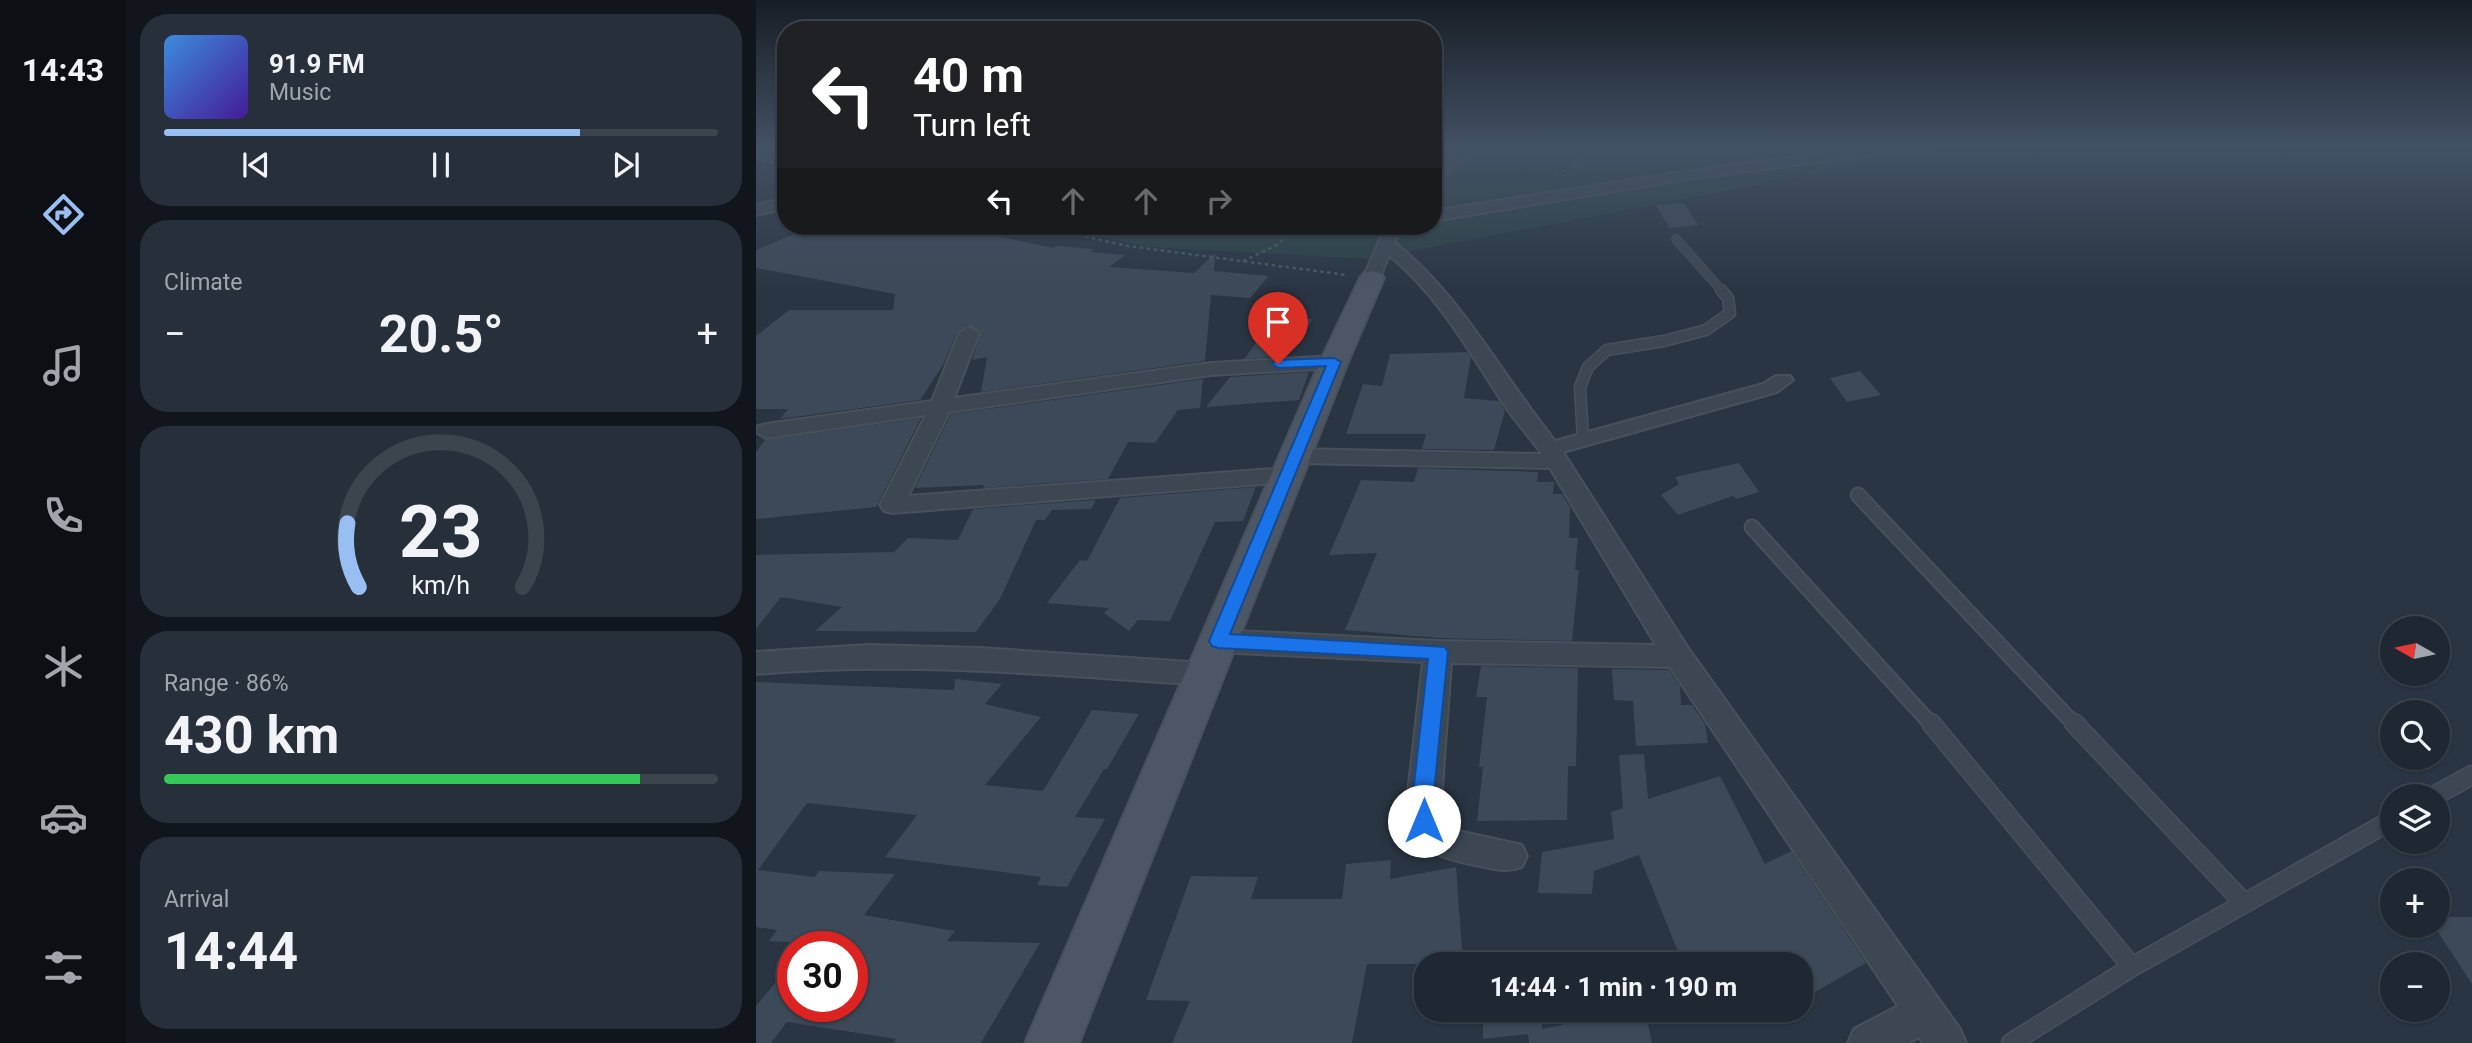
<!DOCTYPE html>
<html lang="en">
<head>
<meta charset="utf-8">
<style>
  :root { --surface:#1f2832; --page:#27303a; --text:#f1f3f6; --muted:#a1a6ac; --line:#3c444d; --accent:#99bff2 }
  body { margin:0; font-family:Roboto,sans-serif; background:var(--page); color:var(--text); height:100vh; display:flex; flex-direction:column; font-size:26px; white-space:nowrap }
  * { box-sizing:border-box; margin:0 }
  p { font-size:23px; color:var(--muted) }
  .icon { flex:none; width:38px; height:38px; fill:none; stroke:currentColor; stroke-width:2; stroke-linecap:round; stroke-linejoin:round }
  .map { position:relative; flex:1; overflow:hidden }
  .details { display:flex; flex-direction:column; gap:14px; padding:14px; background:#11161c; width:630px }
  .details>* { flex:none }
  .banner { position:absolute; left:21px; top:21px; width:665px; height:214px; border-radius:28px; box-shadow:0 2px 5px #0004,0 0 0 2px var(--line); background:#202124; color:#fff; overflow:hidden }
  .needle { width:46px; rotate:279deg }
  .buttons { position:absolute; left:1624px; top:616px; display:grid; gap:14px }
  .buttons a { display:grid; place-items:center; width:70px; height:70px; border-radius:50%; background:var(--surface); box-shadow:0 2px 5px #0004,0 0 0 2px var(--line); font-size:35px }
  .speed { position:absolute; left:21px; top:931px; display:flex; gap:14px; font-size:35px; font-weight:700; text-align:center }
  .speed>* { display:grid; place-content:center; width:91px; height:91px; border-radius:50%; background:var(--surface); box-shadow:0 2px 5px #0004,0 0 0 2px var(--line); line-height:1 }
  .speed .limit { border:10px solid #d22; background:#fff; color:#111 }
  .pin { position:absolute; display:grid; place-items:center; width:60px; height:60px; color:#fff; margin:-72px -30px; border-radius:50% 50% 50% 0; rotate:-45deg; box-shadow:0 0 7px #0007 }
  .pin .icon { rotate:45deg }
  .me { position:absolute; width:77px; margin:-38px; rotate:0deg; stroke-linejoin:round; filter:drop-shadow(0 0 5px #0008) }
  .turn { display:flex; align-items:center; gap:24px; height:147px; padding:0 21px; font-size:32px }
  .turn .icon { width:91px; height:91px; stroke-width:2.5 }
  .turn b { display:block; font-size:49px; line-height:60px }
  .lanes { display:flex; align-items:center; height:66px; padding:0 21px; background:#0003; justify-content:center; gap:35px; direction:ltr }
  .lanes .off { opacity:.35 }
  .big { font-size:52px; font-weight:700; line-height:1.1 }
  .details .tile { flex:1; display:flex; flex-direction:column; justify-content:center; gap:10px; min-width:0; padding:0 24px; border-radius:28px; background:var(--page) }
  .details .dial { align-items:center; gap:0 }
  .dial svg { height:182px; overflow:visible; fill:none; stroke:var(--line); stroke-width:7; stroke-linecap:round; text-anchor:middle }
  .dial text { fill:var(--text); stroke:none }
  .song { display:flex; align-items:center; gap:21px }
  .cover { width:84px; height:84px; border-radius:10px; background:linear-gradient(135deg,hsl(210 70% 55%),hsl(260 70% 35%)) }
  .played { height:7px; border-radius:4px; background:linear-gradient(90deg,var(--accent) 75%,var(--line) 75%) }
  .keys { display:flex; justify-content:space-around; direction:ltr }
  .heat { display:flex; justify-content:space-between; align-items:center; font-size:38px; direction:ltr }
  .charge { height:10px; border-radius:5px; background:linear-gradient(90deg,#34c759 86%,var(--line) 0) }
  .trip { position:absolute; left:658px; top:952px; width:399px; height:70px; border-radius:28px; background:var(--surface); box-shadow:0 2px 5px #0004,0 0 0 2px var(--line); font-weight:700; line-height:70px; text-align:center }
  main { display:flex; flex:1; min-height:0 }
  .tab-bar { display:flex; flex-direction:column; width:126px; justify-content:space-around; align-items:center; background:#0c1014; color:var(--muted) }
  .tab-bar .icon { width:49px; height:49px }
  .tab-bar .active { color:var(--accent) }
  .tab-bar b { font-size:32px; color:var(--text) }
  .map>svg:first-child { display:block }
</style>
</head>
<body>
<main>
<nav class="tab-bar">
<b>14:43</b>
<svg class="icon active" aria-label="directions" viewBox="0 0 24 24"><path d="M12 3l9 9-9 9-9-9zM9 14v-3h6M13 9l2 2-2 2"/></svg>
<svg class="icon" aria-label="music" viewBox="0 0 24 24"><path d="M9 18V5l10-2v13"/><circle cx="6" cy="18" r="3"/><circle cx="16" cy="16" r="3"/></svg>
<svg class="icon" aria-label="phone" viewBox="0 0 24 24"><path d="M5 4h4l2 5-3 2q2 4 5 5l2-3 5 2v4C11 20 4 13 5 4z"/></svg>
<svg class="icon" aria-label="climate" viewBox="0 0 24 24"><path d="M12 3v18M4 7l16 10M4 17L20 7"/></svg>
<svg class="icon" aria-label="car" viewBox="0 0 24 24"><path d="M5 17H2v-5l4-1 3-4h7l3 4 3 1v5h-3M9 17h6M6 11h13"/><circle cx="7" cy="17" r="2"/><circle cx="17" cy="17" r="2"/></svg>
<svg class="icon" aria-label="filters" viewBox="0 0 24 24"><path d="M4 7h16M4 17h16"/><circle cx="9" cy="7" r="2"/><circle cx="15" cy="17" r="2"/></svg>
</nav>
<section class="details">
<div class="tile">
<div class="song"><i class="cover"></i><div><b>91.9 FM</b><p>Music</p></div></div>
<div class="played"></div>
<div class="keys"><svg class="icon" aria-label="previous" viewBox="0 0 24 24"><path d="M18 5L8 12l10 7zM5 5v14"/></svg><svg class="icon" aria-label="pause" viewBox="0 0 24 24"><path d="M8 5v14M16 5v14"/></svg><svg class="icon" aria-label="next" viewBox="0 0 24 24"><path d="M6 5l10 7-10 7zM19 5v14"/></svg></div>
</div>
<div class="tile"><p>Climate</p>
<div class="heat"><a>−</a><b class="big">20.5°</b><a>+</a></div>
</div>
<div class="tile dial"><svg viewBox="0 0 100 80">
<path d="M14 69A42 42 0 1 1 86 69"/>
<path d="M14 69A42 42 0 0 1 9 41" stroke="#99bff2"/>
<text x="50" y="56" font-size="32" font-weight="700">23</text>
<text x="50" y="72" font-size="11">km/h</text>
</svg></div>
<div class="tile"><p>Range · 86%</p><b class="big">430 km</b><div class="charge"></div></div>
<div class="tile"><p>Arrival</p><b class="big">14:44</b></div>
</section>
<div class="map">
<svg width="1716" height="1043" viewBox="0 0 1716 1043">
  <rect width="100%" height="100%" fill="#293542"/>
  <!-- green -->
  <path fill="#2b4143" d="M 0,146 L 30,146 L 30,168 L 0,159 Z
    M 677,146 L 1205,146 L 613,259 L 395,247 L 290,226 L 677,226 Z"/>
  <!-- building -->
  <path fill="#3c4958" d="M 928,203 L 942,225 L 913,228 L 900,205 Z
    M 58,226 L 195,226 L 297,248 L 300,246 L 338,249 L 334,252 L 369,255 L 353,267 L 438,273 L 459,253 L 458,271 L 513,276 L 494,298 L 455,295 L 449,361 L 225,392 L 231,357 L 216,360 L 225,332 L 212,325 L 201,332 L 187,365 L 164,400 L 24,419 L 32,409 L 0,409 L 0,336 L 33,310 L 137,310 L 139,294 L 0,268 L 0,250 Z
    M 520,316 L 557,319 L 530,356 L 488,359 Z
    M 711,352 L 715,357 L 708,398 L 743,401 L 749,411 L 738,450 L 666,449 L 670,434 L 590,434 L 607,384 L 626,386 L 634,354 Z
    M 1104,371 L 1125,395 L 1091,402 L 1074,378 Z
    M 553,372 L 543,400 L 450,407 L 474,377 Z
    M 447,379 L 444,408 L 422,410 L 399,443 L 372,442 L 352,479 L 227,488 L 228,485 L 159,488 L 195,414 Z
    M 165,418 L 120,507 L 0,519 L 0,452 L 9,440 Z
    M 983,463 L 1003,492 L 980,499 L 977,496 L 922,515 L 905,495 L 923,484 L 919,477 Z
    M 662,468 L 782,472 L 781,482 L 798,482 L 797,494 L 806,494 L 814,507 L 813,538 L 822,538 L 819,570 L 823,570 L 816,641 L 682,638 L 589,630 L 621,553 L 573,555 L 605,480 L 658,482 Z
    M 500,487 L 487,521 L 459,522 L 414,621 L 382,620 L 373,631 L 348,613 L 353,608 L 291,603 L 324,560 L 331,561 L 364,498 Z
    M 340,500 L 335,509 L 296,510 L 289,520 L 280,520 L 244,599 L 220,632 L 59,631 L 86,607 L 25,597 L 0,629 L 0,555 L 138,552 L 152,538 L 202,540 L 217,509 Z
    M 725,666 L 822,668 L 820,766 L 812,766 L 811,820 L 721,821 L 727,767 L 723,767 L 731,697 L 720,697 Z
    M 856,669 L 913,670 L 924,686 L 925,705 L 936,705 L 949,724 L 952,743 L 880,746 L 877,701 L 858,700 Z
    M 199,679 L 246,684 L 229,704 L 285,717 L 229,785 L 287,791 L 336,710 L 383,714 L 351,769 L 348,769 L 319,817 L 349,819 L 311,887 L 281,885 L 285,877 L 129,857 L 161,815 L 51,803 L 2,870 L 59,877 L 63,871 L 139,874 L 108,915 L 199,931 L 191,941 L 284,943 L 225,1043 L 137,1043 L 140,1039 L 31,1022 L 15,1043 L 0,1043 L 0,1006 L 37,962 L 37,1006 L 96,1006 L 96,947 L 50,947 L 53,943 L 13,941 L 21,930 L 0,927 L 0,682 L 198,690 Z
    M 888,754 L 892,799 L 964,776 L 1009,864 L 1035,851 L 1110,963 L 1045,1000 L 1045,964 L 927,964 L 883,855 L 838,871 L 836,894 L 782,893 L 786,852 L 858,839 L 855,812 L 867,808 L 863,755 Z
    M 635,860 L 634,879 L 700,867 L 707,964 L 611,964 L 596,1043 L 416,1043 L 434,1001 L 390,1000 L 435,876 L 502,877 L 495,899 L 586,899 L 590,864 Z
    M 1682,917 L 1716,917 L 1716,984 L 1682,932 Z
    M 727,1010 L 786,1010 L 786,1029 L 874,1010 L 889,1010 L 896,1043 L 773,1043 L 772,1034 L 727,1039 Z"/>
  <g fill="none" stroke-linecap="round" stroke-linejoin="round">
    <!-- lane-far3 casing -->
    <g stroke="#47505b" stroke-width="10">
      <path id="lane-far3" d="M 920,239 L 966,291"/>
    </g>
    <!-- lane-far2 casing -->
    <g stroke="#47505b" stroke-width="13">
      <path id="lane-far2" d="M 827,440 L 824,387 L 832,367 L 851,350 L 908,341 L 950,330 L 974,313 L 972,298 L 965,290"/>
    </g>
    <!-- lane-far1 casing -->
    <g stroke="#47505b" stroke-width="17">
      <path id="lane-far1" d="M 1102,495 L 1319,725
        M 996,527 L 1176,725"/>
    </g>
    <!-- lane casing -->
    <g stroke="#47505b" stroke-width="21">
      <path id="lane" d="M 1175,723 L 1376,967
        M 1318,723 L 1488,903
        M 1678,796 L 1716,775
        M 1255,1043 L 1376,967 L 1636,820"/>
    </g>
    <!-- street casing -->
    <g stroke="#47505b" stroke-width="4">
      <path id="street" d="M 710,146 L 726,146 L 677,184 L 677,173 Z
        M 1120,146 L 1158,146 L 1151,150 L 919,181 L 677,221 L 677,211 L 919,173 Z
        M 30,198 L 30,208 L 0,215 L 0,205 Z
        M 630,226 L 648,226 L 638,242 C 706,296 745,374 799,441 L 1007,384 L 1020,376 L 1034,376 L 1037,380 L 1021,392 L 807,452 L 932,648 L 1204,1029 L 1210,1043 L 1167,1043 L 1163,1037 L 1152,1043 L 1092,1043 L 1098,1029 L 1142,1006 L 914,667 L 695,663 L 684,815 L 702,831 L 766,845 L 771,856 L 766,867 C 751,873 739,869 724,866 C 683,859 653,849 651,802 L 667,662 L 462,652 L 452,649 L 448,641 L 452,633 L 462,630 L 682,641 L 900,645 L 794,468 L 539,463 L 531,461 L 528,456 L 531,451 L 539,449 L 786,454 C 774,437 760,422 749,406 C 714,353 683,296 633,255 L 622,282 L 610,282 L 607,278 Z
        M 213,327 L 223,333 L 198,398 L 455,363 L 578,356 L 585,358 L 588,362 L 585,366 L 578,368 L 455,375 L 193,412 L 152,496 L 531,468 L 539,470 L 543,475 L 539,480 L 531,482 L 136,513 L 128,511 L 124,505 L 170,415 L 10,438 L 0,432 L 2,426 L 10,424 L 176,401 L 203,333 Z
        M 112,645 L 224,648 L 449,663 L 459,666 L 463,674 L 459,682 L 449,685 C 299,675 150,661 0,674 L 0,652 Z"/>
    </g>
    <!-- secondary casing -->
    <g stroke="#47505b" stroke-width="4">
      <path id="secondary" d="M 616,271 L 624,273 L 628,278 L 592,362 L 323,1043 L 269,1043 L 564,362 L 604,278 L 608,273 Z"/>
    </g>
    <!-- path -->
    <path stroke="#455a5b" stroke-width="2.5" stroke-dasharray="3.5 3.5" stroke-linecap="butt" d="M 0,152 L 22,146
      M 0,159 L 30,167
      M 799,173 L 813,169 L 845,146
      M 281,226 L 372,246 L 591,275
      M 487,261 L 521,245 L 541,226"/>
    <!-- lane-far3 -->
    <use href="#lane-far3" stroke="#3d4752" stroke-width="8"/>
    <!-- lane-far2 -->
    <use href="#lane-far2" stroke="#3d4752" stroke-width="10"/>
    <!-- lane-far1 -->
    <use href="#lane-far1" stroke="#3d4752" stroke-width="13"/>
    <!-- lane -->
    <use href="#lane" stroke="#3d4752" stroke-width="18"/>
    <!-- street -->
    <use href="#street" fill="#3d4752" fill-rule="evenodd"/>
    <!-- secondary -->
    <use href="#secondary" fill="#4c5665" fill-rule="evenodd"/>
  </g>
  <!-- sky -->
  <linearGradient id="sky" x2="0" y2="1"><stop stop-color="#171d24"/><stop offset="0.5" stop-color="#435165"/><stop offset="1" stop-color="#435165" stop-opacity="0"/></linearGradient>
  <rect width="1716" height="292" fill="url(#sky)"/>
  <!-- route -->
  <path fill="#1a73e8" stroke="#114b97" stroke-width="2" d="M 578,358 L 585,362 L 474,634 L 689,647 L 692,652 L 677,802 L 679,821 L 676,828 L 668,831 L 661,828 L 656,802 L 672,659 L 462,648 L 456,646 L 453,641 L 570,366 L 522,368 L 516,364 L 522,360 Z"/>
</svg>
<div class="buttons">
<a><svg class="needle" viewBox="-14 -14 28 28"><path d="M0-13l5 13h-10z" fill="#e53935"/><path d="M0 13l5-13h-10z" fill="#a1a6ac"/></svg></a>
<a><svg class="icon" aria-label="search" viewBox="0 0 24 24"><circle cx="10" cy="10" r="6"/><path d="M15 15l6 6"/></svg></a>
<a><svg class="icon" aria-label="layers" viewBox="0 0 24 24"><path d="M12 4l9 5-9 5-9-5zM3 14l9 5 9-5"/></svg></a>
<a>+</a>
<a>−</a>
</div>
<div class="speed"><div class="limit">30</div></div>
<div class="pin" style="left:522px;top:364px;background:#d93025"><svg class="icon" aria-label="arrive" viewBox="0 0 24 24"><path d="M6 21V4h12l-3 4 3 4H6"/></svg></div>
<svg class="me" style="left:668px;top:821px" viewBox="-20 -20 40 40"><circle r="19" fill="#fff"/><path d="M0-13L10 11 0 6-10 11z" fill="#1a73e8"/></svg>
<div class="trip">14:44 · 1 min · 190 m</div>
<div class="banner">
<div class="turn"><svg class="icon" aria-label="left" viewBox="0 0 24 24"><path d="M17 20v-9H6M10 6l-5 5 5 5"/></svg><div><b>40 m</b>Turn left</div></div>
<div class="lanes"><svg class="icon" aria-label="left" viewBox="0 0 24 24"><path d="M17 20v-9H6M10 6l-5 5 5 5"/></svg><svg class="icon off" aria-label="ahead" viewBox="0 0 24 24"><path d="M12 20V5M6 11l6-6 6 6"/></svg><svg class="icon off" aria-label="ahead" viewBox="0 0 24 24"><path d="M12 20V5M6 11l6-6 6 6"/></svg><svg class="icon off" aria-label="right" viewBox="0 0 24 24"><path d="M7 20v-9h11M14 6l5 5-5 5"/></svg></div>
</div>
</div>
</main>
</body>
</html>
